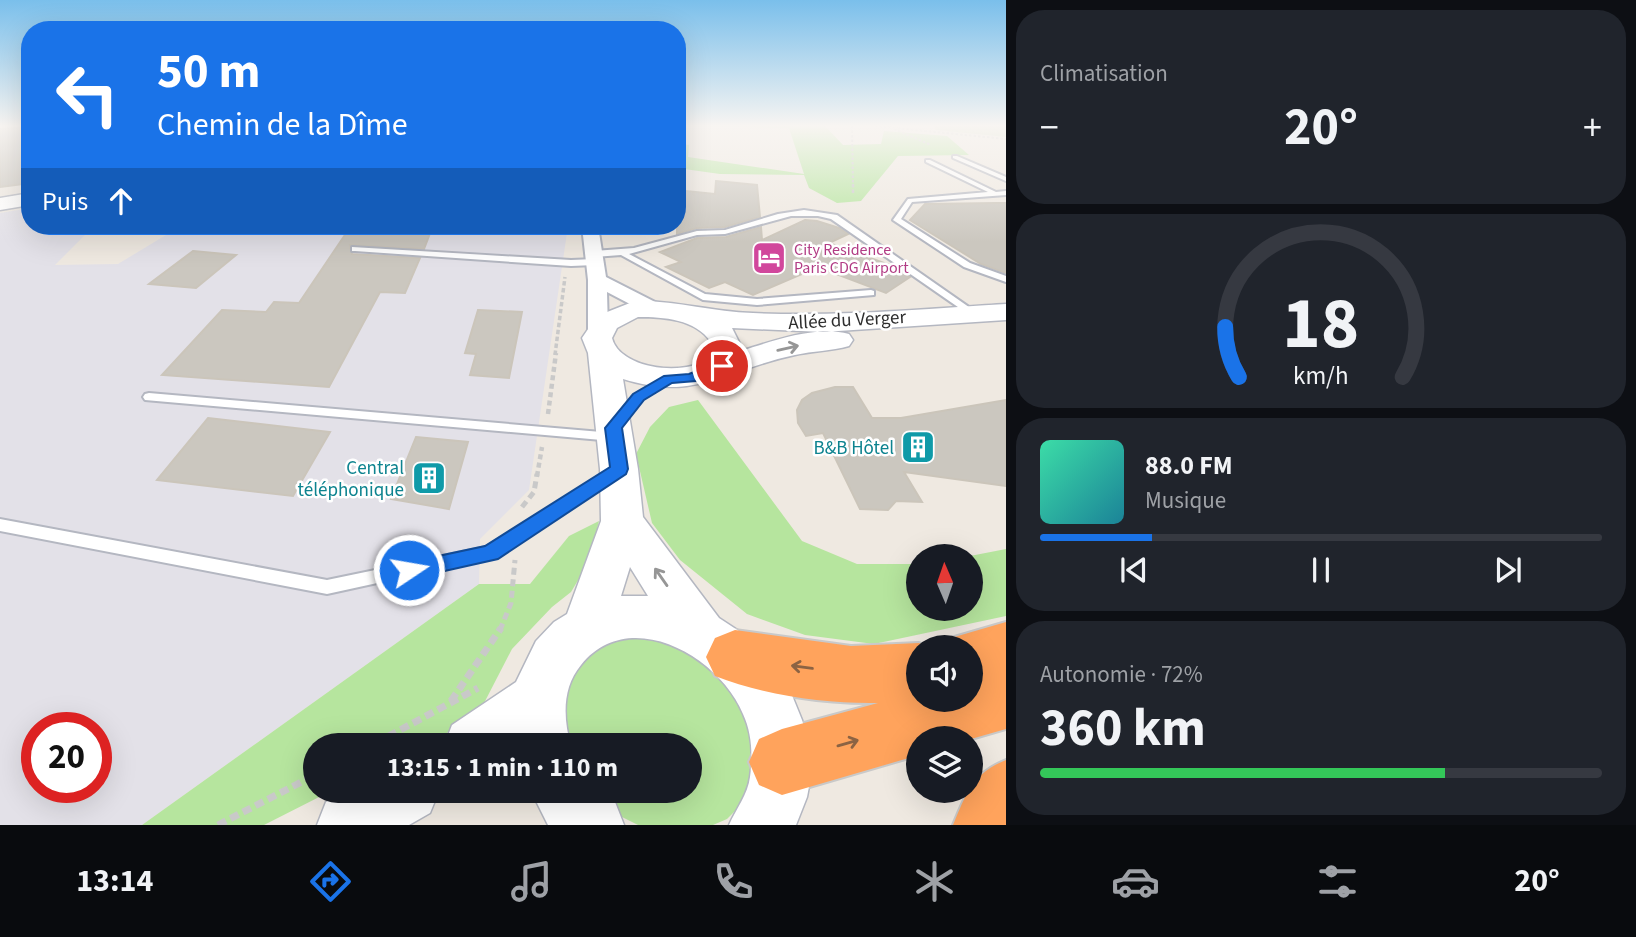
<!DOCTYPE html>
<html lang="fr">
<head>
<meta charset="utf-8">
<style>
  :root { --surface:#171b24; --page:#20242c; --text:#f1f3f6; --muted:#9ea1a6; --line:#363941; --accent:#1a73e8 }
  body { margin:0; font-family:"Source Sans 3",sans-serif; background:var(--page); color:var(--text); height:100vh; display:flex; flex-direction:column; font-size:26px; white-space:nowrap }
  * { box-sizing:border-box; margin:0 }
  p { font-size:23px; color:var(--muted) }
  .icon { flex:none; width:38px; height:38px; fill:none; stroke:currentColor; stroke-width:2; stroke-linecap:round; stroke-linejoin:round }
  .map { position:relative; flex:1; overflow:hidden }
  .sheet { display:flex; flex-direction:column; gap:10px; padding:10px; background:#0d0f14; width:630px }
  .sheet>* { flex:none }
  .guide { position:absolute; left:21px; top:21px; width:665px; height:214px; border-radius:28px; box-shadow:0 7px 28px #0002; background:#1a73e8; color:#fff; overflow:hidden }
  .needle { width:46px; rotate:358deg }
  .controls { position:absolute; left:906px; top:544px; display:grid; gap:14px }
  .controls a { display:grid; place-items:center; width:77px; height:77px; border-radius:50%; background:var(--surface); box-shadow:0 7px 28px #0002; font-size:35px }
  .speed { position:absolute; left:21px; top:712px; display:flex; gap:14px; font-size:35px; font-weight:700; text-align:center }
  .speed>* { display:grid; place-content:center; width:91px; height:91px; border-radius:50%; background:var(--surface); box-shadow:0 7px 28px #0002; line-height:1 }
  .speed .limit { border:10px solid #d22; background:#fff; color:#111 }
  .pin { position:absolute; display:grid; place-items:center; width:60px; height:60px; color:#fff; margin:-30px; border:4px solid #fff; border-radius:50%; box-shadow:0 2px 7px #0007 }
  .me { position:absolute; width:77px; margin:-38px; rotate:78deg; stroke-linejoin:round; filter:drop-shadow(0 0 5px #0008) }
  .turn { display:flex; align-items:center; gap:24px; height:147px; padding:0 21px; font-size:32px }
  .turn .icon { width:91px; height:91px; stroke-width:2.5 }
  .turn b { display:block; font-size:49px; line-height:60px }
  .then { display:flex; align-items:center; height:66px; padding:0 21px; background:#0003; gap:14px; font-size:26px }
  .big { font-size:52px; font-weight:700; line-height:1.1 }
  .sheet .tile { flex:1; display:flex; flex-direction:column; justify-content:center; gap:10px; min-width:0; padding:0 24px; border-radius:28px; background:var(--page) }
  .sheet .dial { align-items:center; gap:0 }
  .dial svg { height:182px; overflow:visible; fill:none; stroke:var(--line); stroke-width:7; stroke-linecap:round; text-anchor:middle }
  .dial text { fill:var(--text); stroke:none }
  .song { display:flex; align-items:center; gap:21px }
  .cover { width:84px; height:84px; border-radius:10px; background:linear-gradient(135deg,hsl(160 70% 55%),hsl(190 70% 35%)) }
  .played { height:7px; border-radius:4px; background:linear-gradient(90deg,var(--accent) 20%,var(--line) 20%) }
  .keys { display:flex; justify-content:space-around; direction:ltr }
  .heat { display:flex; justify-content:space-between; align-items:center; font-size:38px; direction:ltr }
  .charge { height:10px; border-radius:5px; background:linear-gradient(90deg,#34c759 72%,var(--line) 0) }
  .trip { position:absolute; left:303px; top:733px; width:399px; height:70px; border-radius:35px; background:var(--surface); box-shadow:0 7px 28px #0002; font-weight:700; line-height:70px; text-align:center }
  .tab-bar { display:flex; height:112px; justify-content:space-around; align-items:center; background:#090b0e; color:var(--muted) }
  .tab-bar .icon { width:49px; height:49px }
  .tab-bar .active { color:var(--accent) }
  .tab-bar b { font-size:32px; color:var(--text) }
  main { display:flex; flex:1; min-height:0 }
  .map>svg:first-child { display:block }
</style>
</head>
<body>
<main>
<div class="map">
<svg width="1006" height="825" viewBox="0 0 1006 825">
  <rect width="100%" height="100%" fill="#efe9e1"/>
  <!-- industrial -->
  <path fill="#e3e1e8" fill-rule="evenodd" d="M 30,208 L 30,226 L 94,226 L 55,265 L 118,264 L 166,235 L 277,232 L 281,226 L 568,226 L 529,490 L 480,539 L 479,584 L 142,825 L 0,825 L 0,213 ZM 37,728 L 96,728 L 96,788 L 37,788 Z"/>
  <!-- green -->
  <path fill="#b6e59e" d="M 677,126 L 825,126 L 843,145 L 881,144 L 884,131 L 947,136 L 969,155 L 898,156 L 861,201 L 837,203 L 809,188 L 804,175 L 720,174 L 677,168 L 677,143 L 689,145 L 688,157 L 804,174 L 789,128 Z
    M 698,400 L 802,541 L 857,564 L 919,564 L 919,609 L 971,609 L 970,556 L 1006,549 L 1006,616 L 874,644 L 805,635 L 747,614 L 680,560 L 652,523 L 636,454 L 650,427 L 669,407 Z
    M 599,521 L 589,562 L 571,592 L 552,607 L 512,649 L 482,707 L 455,729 L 422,745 L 315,746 L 315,791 L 331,791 L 264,825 L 142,825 L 479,584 L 530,584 L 569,536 Z
    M 664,634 L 729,675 L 759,750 L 745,801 L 727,819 L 713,825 L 638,825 L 616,814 L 589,791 L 690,791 L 690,746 L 563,745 L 568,670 L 598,641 Z"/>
  <!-- cemetery -->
  <path fill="#c8d9b8" d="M 934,126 L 1006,126 L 1006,137 L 936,130 Z"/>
  <!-- building -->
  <path fill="#cbc7bf" stroke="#cbc5ba" stroke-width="2" d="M 30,127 L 30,183 L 0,187 L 0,129 Z
    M 716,181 L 757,185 L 760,217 L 725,227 L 697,228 L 677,234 L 677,190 L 715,194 Z
    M 996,203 L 1006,203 L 1006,273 L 981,264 L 910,220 L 925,204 Z
    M 805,220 L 817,221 L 839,228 L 848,234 L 829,243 L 895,267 L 910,277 L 886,293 L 818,267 L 753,295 L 725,282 L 709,288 L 666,267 L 681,262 L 660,252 L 697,238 L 726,237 L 761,227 L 762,240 Z
    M 351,226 L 432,228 L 424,249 L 350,245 L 352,254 L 420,258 L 405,293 L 380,292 L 329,387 L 162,375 L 222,310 L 266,312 L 274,302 L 299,303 Z
    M 193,251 L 236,255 L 196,288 L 149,284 Z
    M 478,310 L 522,312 L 509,378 L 470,375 L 476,354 L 465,353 Z
    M 835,387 L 853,387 L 872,418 L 901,418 L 1006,400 L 1006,486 L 904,472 L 922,502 L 896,501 L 888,510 L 860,509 L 823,433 L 806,436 L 798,423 L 797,410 L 802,400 L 812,393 Z
    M 208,418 L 330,432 L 293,496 L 157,480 Z
    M 416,437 L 468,442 L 449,509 L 391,499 Z"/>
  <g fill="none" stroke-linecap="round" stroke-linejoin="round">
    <!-- lane casing -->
    <g stroke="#b4b7c1" stroke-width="4">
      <path id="lane" d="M 953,156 L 957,156 L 1006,177 L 1006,181 L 953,158 Z
        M 926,160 L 930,160 L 996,192 L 1006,191 L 1006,195 L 912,202 L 901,219 L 970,263 L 1006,276 L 1006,282 L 964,267 L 893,220 L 908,199 L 988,192 L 926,162 Z
        M 804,210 L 837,215 L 976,312 L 974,314 L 968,314 L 831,219 L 818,216 L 791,216 L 725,234 L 697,235 L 629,254 L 705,294 L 757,299 L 871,290 L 874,291 L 874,295 L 757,305 L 703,300 L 621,255 L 594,257 L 590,254 L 594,251 L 634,248 L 697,231 L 725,230 L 778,214 Z
        M 352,247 L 571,260 L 595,259 L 599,262 L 595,265 L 571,266 L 355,251 L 352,251 Z
        M 149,393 L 613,433 L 619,437 L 613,441 L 145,400 L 143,397 L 145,394 Z
        M 613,468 L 618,470 L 620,473 L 618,476 L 496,557 L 327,594 L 0,531 L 0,519 L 327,580 L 486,547 Z"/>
    </g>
    <!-- street casing -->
    <g stroke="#b4b7c1" stroke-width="4">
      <path id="street" d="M 582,226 L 598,226 L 606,277 L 661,305 L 664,309 L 661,313 L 647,313 L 607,292 L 608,330 L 598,336 L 591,334 L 588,330 L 588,280 Z"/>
    </g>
    <!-- secondary casing -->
    <g stroke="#b4b7c1" stroke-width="3">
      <path id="secondary" d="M 30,193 L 30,205 L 0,210 L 0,198 Z
        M 635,301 C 675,300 713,312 753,313 C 837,317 922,309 1006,304 L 1006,320 L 823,332 L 732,328 L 743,350 C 774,341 816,325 849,334 L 853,340 L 849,346 C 831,351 813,351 795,355 C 727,369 696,402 623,379 L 638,469 L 643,517 L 719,618 L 751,639 L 769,657 L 789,688 L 802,720 L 809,744 L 811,776 L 807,797 L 796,825 L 729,825 C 736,809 748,794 750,777 C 753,757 752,733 743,714 C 719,656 629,605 581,665 C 562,688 563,718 571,746 L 444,746 L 452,725 L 516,682 L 536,641 L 554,622 L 567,614 L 601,521 L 600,469 L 588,353 L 582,338 L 597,316 ZM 638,317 C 664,317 695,319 711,342 L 710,357 C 688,377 620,370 612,338 L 617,328 ZM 630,567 L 648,596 L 621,596 Z
        M 347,791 L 439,791 L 430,813 L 409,825 L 317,825 L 326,802 Z
        M 531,791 L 600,791 L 615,802 L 624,825 L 548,825 Z"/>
    </g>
    <!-- highway casing -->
    <g stroke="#c9c9c9" stroke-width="4">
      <path id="highway" d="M 1006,622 L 1006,729 L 971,739 L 919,738 L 919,755 L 782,795 L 759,785 L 749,762 L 759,739 L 782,729 L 878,703 C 826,704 763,695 715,676 L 706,657 L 715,638 L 735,630 L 851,646 L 919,643 L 930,648 L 919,648 L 919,700 L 971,700 L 971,648 L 947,648 L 951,638 Z
        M 1006,760 L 1006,825 L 953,825 C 967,792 972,774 1006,760 Z"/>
    </g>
    <!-- path-far5 -->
    <path stroke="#c9c9c9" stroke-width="2" stroke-dasharray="2.5 2" stroke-linecap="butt" d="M 852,126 L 853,186
      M 875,126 L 1006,139
      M 894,129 L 931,145"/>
    <!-- path-far4 -->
    <path stroke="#c9c9c9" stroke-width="2.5" stroke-dasharray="3.5 2" stroke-linecap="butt" d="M 853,184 L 853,194"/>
    <!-- path-far3 -->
    <path stroke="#c9c9c9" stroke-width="3.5" stroke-dasharray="4.5 2.5" stroke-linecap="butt" d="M 555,355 L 565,277"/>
    <!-- path-far2 -->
    <path stroke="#c9c9c9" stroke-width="4.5" stroke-dasharray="5 3.5" stroke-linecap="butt" d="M 548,414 L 556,353
      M 537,476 L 542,447"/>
    <!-- path-far1 -->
    <path stroke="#c9c9c9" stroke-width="5" stroke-dasharray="7 4.5" stroke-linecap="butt" d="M 522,507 L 534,492 L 537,474
      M 500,630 L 511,603 L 515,560"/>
    <!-- path -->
    <path stroke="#c9c9c9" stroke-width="7" stroke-dasharray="9 5" stroke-linecap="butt" d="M 451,701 L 501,628
      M 376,743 L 478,688
      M 218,825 L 315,775"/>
    <!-- lane -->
    <use href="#lane" fill="#fff" fill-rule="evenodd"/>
    <!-- street -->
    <use href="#street" fill="#fff" fill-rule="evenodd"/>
    <!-- secondary -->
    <use href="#secondary" fill="#fff" fill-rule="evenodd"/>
    <!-- highway -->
    <use href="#highway" fill="#ffa35c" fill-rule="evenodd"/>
  </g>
  <!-- one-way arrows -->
  <defs><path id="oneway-shaft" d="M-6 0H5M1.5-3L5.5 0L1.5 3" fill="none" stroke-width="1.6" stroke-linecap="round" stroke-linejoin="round" transform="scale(1.75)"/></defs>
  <g stroke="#969696">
    <use href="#oneway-shaft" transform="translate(788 348) rotate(-13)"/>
    <use href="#oneway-shaft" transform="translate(661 577) rotate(-125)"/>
  </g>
  <g stroke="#8c6343">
    <use href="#oneway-shaft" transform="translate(802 667) rotate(-172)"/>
    <use href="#oneway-shaft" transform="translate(848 743) rotate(-16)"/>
  </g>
  <!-- sky -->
  <linearGradient id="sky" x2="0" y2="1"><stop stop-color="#7abfeb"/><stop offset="0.52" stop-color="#f8f5f2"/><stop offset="1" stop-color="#f8f5f2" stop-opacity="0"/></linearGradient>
  <rect width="1006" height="242" fill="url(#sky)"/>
  <!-- route -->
  <path fill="#1a73e8" stroke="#114b97" stroke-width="2" d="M 722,361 L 729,366 L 727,369 L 696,381 L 672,383 L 644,400 L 622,428 L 628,469 L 626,474 L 498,559 L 409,579 L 401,576 L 398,570 L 401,564 L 485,546 L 610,467 L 605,428 L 633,394 L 664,376 L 689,374 Z"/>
  <!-- icons -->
  <defs>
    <g id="hotel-square" transform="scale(1.75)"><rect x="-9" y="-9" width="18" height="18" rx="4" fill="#d1479c" stroke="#fff"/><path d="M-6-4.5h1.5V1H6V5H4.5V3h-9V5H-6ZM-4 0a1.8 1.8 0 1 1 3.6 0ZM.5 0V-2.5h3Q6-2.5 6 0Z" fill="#fff"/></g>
    <g id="building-square" transform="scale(1.75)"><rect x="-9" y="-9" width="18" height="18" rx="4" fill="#0f9aa8" stroke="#fff"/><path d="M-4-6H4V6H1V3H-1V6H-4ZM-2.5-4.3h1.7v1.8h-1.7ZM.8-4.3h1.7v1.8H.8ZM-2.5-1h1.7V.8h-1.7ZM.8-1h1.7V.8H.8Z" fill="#fff"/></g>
  </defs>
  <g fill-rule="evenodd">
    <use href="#hotel-square" x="769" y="258"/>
    <use href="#building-square" x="918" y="447"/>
    <use href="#building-square" x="429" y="478"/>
  </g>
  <g text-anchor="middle" stroke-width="5" stroke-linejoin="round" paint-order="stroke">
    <!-- far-hotel labels -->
    <g font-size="16" fill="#b23c85" stroke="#fff" text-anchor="start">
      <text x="794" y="255">City Residence<tspan x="794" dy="18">Paris CDG Airport</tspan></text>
    </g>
    <!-- street labels -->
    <g font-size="19" fill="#2e2e2e" stroke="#fff">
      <text transform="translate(847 319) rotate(-3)" y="7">Allée du Verger</text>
    </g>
    <!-- culture labels -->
    <g font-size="19" fill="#0d838f" stroke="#fff" text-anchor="end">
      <text x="894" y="454">B&amp;B Hôtel</text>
      <text x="404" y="474">Central<tspan x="404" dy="22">téléphonique</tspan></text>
    </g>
  </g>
</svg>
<div class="controls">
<a><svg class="needle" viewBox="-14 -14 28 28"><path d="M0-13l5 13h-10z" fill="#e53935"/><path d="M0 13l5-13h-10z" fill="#9ea1a6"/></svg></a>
<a><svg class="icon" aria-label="sound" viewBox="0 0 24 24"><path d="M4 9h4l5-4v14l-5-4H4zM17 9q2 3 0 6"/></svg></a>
<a><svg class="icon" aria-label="layers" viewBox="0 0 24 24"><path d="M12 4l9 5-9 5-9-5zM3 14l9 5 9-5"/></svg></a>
</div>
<div class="speed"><div class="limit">20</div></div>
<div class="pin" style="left:722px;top:366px;background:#d93025"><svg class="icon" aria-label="arrive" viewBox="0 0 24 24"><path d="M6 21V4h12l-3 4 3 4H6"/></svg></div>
<svg class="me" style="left:409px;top:570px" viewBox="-20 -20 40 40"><circle r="17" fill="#1a73e8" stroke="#fff" stroke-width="3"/><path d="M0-11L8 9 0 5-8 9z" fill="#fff"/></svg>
<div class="trip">13:15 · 1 min · 110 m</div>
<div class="guide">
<div class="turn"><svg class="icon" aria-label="left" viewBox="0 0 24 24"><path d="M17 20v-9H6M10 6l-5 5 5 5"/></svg><div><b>50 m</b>Chemin de la Dîme</div></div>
<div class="then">Puis<svg class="icon" aria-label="ahead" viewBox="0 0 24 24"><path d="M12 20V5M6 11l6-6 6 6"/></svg></div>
</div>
</div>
<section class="sheet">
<div class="tile"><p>Climatisation</p>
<div class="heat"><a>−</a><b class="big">20°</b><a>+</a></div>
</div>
<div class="tile dial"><svg viewBox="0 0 100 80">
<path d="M14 69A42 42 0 1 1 86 69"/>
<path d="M14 69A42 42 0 0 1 8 47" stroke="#1a73e8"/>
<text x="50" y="56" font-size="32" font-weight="700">18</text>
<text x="50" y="72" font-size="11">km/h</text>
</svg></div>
<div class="tile">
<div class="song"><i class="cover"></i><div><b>88.0 FM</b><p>Musique</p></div></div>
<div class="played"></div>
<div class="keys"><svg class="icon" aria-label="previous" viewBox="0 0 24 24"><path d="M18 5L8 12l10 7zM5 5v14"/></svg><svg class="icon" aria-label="pause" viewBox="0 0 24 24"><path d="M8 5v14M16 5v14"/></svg><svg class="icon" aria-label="next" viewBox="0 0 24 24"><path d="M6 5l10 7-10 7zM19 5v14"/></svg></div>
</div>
<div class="tile"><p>Autonomie · 72%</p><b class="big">360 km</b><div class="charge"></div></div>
</section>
</main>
<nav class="tab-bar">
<b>13:14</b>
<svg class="icon active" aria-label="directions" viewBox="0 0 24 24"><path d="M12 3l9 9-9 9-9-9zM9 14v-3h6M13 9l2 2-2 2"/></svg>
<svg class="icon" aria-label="music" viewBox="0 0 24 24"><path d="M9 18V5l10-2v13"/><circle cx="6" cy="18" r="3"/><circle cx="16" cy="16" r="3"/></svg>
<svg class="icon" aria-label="phone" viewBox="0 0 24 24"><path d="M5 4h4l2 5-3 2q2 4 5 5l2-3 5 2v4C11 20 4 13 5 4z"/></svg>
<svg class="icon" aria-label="climate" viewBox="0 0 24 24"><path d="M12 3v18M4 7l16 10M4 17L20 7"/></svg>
<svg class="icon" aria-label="car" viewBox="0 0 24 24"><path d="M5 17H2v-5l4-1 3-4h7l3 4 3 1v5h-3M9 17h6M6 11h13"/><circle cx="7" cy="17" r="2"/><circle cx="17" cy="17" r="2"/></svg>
<svg class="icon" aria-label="filters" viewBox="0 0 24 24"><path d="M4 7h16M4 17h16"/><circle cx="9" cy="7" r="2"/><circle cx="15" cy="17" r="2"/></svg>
<b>20°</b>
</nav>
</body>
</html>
